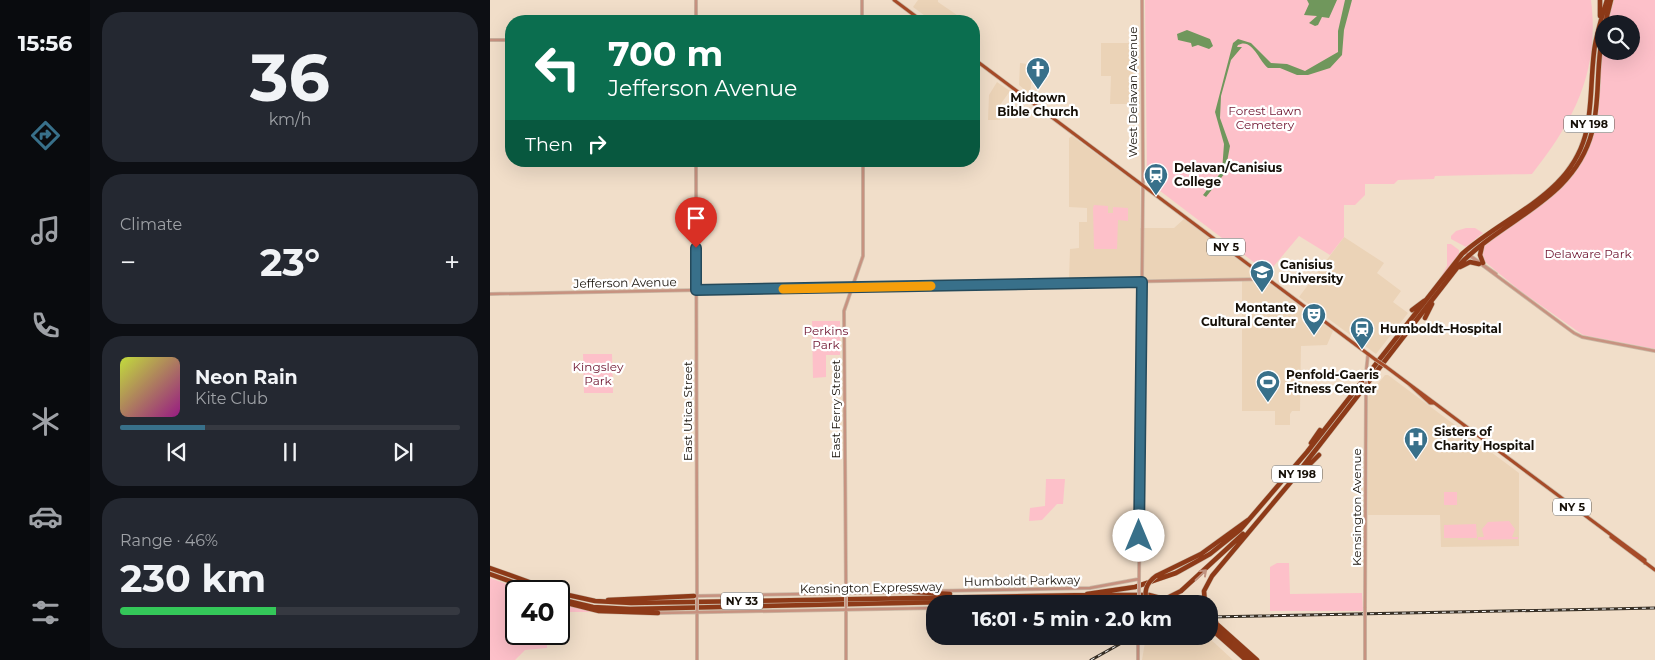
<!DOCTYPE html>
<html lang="en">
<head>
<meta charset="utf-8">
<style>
  :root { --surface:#171b24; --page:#242831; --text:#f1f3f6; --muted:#9ea1a6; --line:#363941; --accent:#38708a }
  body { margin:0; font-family:Montserrat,sans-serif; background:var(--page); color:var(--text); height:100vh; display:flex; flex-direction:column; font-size:19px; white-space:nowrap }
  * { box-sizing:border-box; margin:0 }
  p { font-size:16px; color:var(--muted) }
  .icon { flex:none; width:28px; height:28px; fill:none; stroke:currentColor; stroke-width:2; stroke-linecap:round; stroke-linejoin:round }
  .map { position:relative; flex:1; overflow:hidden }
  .panel { display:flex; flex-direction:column; gap:12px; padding:12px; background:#0d0f14; width:400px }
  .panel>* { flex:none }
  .banner { position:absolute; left:15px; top:15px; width:475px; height:152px; border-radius:20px; box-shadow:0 5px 20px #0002; background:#0b6e4f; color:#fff; overflow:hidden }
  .fabs { position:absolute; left:1105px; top:15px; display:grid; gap:10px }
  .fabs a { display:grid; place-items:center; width:45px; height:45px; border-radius:50%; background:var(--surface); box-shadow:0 5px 20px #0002; font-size:25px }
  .speed { position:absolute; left:15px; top:580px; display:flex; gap:10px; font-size:25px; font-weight:700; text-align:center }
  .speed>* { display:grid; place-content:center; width:65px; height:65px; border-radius:50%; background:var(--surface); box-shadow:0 5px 20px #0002; line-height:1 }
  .speed .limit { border:2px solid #111; border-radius:8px; background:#fff; color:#111 }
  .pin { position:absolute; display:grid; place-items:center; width:42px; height:42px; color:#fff; margin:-51px -21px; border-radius:50% 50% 50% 0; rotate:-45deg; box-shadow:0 0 5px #0007 }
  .pin .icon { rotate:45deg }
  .me { position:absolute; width:55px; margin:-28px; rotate:0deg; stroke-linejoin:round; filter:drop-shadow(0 0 4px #0008) }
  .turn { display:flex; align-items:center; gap:18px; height:105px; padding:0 20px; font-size:22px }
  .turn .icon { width:65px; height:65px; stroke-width:2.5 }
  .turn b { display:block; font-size:35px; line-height:42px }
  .then { display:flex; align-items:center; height:48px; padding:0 20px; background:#0003; gap:10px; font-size:19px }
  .big { font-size:38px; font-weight:700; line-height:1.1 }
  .panel .widget { flex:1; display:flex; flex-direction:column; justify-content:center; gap:8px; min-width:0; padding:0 18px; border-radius:20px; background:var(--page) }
  .panel .dial { align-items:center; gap:0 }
  .dial b { font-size:65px; line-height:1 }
  .song { display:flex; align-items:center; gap:15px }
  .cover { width:60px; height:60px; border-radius:8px; background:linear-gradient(135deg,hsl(70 70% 55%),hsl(310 70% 35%)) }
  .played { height:5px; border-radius:2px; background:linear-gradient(90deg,var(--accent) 25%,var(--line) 25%) }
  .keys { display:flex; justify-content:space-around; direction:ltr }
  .heat { display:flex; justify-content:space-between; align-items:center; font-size:28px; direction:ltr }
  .charge { height:8px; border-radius:4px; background:linear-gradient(90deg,#34c759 46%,var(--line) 0) }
  .trip { position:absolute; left:436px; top:595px; width:292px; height:50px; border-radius:20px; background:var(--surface); box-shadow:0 5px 20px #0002; font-weight:700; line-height:50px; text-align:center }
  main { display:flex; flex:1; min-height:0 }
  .menu { display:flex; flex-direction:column; width:90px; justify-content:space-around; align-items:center; background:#090b0e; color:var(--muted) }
  .menu .icon { width:35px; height:35px }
  .menu .current { color:var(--accent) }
  .menu b { font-size:22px; color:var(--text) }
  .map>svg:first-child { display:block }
</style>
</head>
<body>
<main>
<nav class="menu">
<b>15:56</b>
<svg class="icon current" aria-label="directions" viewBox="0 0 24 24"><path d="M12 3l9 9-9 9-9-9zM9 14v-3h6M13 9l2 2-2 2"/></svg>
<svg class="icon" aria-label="music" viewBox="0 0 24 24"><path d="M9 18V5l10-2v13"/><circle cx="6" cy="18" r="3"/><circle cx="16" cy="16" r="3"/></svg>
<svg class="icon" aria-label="phone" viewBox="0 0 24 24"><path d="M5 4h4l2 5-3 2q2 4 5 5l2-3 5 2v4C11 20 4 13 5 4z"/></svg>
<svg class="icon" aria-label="climate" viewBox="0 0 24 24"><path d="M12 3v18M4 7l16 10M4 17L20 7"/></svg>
<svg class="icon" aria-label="car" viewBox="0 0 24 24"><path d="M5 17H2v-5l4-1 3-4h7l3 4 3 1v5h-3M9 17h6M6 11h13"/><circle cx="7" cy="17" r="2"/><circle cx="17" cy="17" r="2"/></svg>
<svg class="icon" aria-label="filters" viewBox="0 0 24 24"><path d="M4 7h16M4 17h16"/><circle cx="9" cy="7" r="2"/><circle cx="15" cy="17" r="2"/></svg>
</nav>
<section class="panel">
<div class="widget dial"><b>36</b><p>km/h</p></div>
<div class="widget"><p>Climate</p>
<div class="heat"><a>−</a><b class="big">23°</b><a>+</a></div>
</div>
<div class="widget">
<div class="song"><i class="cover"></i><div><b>Neon Rain</b><p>Kite Club</p></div></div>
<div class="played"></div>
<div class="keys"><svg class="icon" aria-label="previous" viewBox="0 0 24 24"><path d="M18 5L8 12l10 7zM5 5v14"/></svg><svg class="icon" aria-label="pause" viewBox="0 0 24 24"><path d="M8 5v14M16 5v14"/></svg><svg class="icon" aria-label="next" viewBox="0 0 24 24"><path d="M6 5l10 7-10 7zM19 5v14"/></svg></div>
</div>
<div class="widget"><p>Range · 46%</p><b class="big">230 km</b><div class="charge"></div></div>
</section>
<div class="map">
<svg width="1165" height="660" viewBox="0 0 1165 660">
  <rect width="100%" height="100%" fill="#f1dec9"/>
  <!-- built -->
  <path fill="#ebd3b7" d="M 428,0 L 448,0 L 448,2 L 467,15 L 467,21 L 442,21 L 423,7 Z
    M 611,43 L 649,43 L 650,104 L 620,104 L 621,76 L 611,76 Z
    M 530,63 L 537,64 L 537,69 L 543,69 L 540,94 L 529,85 Z
    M 507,82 L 520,91 L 510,105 L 510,120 L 498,120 L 499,95 Z
    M 582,136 L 650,186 L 650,228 L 684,228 L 694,219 L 843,331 L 837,345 L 811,346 L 810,411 L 802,411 L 800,414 L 800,425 L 785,425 L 785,411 L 752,411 L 752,278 L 579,280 L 580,249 L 589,248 L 589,222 L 597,222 L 597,208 L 579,207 L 579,138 Z
    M 854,237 L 894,263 L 887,273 L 911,291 L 903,302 L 918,313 L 886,354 L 809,297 Z
    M 895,375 L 898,375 L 1029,473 L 1029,546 L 951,547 L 950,515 L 878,515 L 878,396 Z
    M 656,636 L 717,636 L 743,660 L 652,660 Z"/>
  <!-- green -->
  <path fill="#fdc0c9" d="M 655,0 L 1101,0 C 1110,71 1084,121 1042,174 L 945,176 L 944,179 L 908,180 L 904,184 L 875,184 L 875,195 L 865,205 L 854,205 L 854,237 L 840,255 L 809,236 L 778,273 L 657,181 Z
    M 1124,0 L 1165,0 L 1165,349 L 1093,335 L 1029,290 L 993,260 L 991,255 L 993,247 C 1039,210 1095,184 1107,121 C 1112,93 1109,65 1114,37 L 1114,51 L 1141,51 L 1141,24 L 1117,24 Z
    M 604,205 L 618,206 L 618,213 L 623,213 L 623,207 L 638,208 L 638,221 L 628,220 L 627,249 L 604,249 L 603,208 Z
    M 976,228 L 985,228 L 993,233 L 976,247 L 961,239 L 961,236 L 966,231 Z
    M 957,244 L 961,244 L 969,250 L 969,254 L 950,278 L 957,266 Z
    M 322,321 L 350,321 L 350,355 L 336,355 L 336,377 L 323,378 Z
    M 93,354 L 122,354 L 123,393 L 94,393 Z
    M 556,479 L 575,479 L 573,504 L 567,504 L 552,520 L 539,521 L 540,508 L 555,506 Z
    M 954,492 L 967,492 L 967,505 L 954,505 Z
    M 1019,521 L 1025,529 L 1022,537 L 1028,537 L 1028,539 L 988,540 L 988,537 L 994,537 L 992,529 L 998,522 Z
    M 986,524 L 987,538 L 954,538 L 954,525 Z
    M 787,563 L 799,563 L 800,594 L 872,593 L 873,611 L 780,611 L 780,567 Z
    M 0,578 L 36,591 L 26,591 L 26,634 L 57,634 L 57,648 L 35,650 L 25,660 L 0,660 Z
    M 69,602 L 107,612 L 69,612 Z"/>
  <!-- water -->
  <path fill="#70975c" d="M 817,0 L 847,0 L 839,18 L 832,17 L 828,25 L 825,26 L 819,23 L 827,16 L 814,15 L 819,4 Z
    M 855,0 L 862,0 L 854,30 L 852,55 L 840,68 L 818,75 L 807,75 L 790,68 L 778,68 C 769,61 762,37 748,45 L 747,47 L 752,47 L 741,60 L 731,96 L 730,118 L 740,146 L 735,173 L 716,197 L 713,195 L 732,171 L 734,144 L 725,112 L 743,43 L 748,39 L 761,43 L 781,63 L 797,64 L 815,71 L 848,52 L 848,31 Z
    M 697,30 L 720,39 L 723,46 L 719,49 L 708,45 L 702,47 L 701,43 L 688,40 L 687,34 Z"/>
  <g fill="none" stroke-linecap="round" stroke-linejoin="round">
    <!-- minor casing -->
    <g stroke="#cab9a6" stroke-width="4">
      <path id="minor" d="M 206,0 L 206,21
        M 372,0 L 372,21
        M 0,40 L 21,40
        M 206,161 L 207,597
        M 975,252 L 1006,274
        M 980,256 L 1084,333 L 1092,337 L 1165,351
        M 0,294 L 778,279
        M 876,373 L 878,354
        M 649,581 L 653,179 L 652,0
        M 444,591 L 600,588 L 649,579
        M 356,594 L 354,311 L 373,256 L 373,161
        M 204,596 L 424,592
        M 875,608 L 876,391
        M 356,609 L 356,660
        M 169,613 L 445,608
        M 207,660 L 207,612
        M 648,660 L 648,636
        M 875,660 L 875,616"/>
    </g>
    <!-- major casing -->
    <g stroke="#cab9a6" stroke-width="4.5">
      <path id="major" d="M 404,0 L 432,21
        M 484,59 L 886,360
        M 895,366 L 1136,546 L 1155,560 L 1155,563
        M 919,384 L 940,403 L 943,403
        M 1121,537 L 1165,570"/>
    </g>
    <!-- highway casing -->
    <g stroke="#cab9a6" stroke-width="5.5">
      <path id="highway" d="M 1110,0 L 1110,16
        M 1115,24 L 1121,0
        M 992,246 L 990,255 L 993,263
        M 970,267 L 980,262 L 989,264
        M 922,310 L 934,301
        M 935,318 L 942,304
        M 821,443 L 830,430
        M 812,472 L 829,455
        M 0,568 L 64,591
        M 0,574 L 47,591
        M 666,576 L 711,554 L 758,520
        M 691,591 L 753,534
        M 424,592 L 460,594
        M 69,593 L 105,601 L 141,603 L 600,595
        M 597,594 L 645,587 L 686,573 L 720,554 L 750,530 L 817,452 L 972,254 C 1001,228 1039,211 1067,183 C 1107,143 1098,103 1104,52 C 1106,34 1112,17 1117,0
        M 608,595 L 659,595 L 693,604
        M 69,599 L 103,607 L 140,609 L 644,598 L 680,604
        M 118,600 L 204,596
        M 534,603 L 548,604
        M 81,604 L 109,611 L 168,613
        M 715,604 L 714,591 L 722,576 L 800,483 L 970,264 C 1016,217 1084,200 1102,132 C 1111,98 1105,63 1114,29
        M 720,613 L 726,622
        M 720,618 L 767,660
        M 720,624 L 761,660
        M 720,628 L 756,660"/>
    </g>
    <!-- minor -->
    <use href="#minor" stroke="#c79280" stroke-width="2.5"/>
    <!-- major -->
    <use href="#major" stroke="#a74b28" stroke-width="3"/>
    <!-- highway -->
    <use href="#highway" stroke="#8e3a18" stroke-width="4.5"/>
    <!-- rail casing -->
    <g stroke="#383026" stroke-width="3">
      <path id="rail" d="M 720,617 L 1165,608
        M 601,660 L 644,636"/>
    </g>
    <!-- rail -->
    <use href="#rail" stroke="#fff" stroke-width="1" stroke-dasharray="4" stroke-linecap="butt"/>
    <!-- minor-bridge casing -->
    <g stroke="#cab9a6" stroke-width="4" stroke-linecap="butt">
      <path id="minor-bridge" d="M 876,391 L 876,373
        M 356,595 L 356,607
        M 207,599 L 207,611
        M 649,604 L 649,581
        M 875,616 L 875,608"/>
    </g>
    <!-- major-bridge casing -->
    <g stroke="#cab9a6" stroke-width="4.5" stroke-linecap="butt">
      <path id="major-bridge" d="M 886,360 L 895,366"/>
    </g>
    <!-- highway-bridge casing -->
    <g stroke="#cab9a6" stroke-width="5.5" stroke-linecap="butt">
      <path id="highway-bridge" d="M 658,604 C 653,593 656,583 666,576
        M 665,604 L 691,591"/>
    </g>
    <!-- minor-bridge -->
    <use href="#minor-bridge" stroke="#c79280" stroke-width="2.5"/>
    <!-- major-bridge -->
    <use href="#major-bridge" stroke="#a74b28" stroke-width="3"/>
    <!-- highway-bridge -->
    <use href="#highway-bridge" stroke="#8e3a18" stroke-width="4.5"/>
  </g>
  <!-- one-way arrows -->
  <defs><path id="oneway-shaft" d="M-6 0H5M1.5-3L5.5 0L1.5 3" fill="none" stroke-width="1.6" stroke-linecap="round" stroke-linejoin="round" transform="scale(1.25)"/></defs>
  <use stroke="#c19380" href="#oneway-shaft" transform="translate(711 575) rotate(-43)"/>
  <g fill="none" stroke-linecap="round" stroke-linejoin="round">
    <!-- route casing -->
    <g stroke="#24495a" stroke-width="12">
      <path id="route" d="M 206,248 L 206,290 L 652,282 L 649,536"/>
    </g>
    <!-- route -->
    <use href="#route" stroke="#38708a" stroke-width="9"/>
    <!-- slow -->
    <path stroke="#f59e0b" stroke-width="9" d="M 293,289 L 441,286"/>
  </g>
  <!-- icons -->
  <defs>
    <g id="church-pin" transform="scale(1.25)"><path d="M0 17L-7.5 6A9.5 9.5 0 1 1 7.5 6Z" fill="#38708a" stroke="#fff"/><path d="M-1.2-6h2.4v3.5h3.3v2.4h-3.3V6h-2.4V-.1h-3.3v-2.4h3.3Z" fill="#fff"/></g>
    <g id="station-pin" transform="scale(1.25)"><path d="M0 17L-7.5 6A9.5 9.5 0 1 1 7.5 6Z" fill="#38708a" stroke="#fff"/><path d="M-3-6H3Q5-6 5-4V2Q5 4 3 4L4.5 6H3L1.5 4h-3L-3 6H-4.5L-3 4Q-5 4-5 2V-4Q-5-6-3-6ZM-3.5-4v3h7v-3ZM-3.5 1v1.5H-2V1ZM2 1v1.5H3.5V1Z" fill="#fff"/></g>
    <g id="university-pin" transform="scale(1.25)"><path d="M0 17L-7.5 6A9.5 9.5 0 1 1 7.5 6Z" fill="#38708a" stroke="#fff"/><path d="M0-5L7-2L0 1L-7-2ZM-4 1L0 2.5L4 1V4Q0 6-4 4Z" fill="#fff"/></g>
    <g id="theatre-pin" transform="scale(1.25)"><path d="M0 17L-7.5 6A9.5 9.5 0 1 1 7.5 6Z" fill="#38708a" stroke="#fff"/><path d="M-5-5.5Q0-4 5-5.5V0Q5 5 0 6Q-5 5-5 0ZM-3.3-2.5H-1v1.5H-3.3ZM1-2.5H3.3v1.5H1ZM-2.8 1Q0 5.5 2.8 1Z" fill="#fff"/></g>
    <g id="stadium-pin" transform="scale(1.25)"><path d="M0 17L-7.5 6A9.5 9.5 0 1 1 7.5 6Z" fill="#38708a" stroke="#fff"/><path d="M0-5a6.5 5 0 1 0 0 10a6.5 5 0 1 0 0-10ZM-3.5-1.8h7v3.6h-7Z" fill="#fff"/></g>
    <g id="hospital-pin" transform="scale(1.25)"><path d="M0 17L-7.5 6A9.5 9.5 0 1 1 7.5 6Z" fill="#38708a" stroke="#fff"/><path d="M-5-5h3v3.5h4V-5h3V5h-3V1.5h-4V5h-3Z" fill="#fff"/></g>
  </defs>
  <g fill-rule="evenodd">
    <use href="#church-pin" x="548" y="69"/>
    <use href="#station-pin" x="666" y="175"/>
    <use href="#university-pin" x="772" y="272"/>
    <use href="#theatre-pin" x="824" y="315"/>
    <use href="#station-pin" x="872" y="329"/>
    <use href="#stadium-pin" x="778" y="382"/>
    <use href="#hospital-pin" x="926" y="439"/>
  </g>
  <g text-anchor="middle" stroke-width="4.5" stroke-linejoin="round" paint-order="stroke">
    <!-- shield labels -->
    <g fill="#fff" stroke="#5c5852" stroke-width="1">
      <rect x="1074" y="115.5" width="50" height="17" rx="4"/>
      <rect x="717" y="238.5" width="38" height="17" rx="4"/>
      <rect x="782" y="465.5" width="50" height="17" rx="4"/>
      <rect x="1063" y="498.5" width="38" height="17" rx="4"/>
      <rect x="231" y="592.5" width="42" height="17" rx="4"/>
    </g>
    <g font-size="11" font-weight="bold" fill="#161008">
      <text x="1099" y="128">NY 198</text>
      <text x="736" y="251">NY 5</text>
      <text x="807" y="478">NY 198</text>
      <text x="1082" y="511">NY 5</text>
      <text x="252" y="605">NY 33</text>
    </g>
    <!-- street labels -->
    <g font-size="12" fill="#161008" stroke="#fff">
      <text transform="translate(643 92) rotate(-90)" y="4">West Delavan Avenue</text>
      <text transform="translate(135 283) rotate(-1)" y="4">Jefferson Avenue</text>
      <text transform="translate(346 409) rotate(-90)" y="4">East Ferry Street</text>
      <text transform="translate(198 411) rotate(-90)" y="4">East Utica Street</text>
      <text transform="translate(867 507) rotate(-90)" y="4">Kensington Avenue</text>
      <text transform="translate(532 581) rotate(-1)" y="4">Humboldt Parkway</text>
      <text transform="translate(381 588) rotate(-1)" y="4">Kensington Expressway</text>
    </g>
    <!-- poi labels -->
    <g font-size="12" font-weight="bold" fill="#161008" stroke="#fff" text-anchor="start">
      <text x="548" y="102" text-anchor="middle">Midtown<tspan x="548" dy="14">Bible Church</tspan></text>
      <text x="684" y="172">Delavan/Canisius<tspan x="684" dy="14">College</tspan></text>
      <text x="790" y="269">Canisius<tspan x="790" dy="14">University</tspan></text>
      <text x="806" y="312" text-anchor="end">Montante<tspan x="806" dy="14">Cultural Center</tspan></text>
      <text x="890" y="333">Humboldt–Hospital</text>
      <text x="796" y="379">Penfold-Gaeris<tspan x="796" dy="14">Fitness Center</tspan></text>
      <text x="944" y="436">Sisters of<tspan x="944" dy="14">Charity Hospital</tspan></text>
    </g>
    <!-- park labels -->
    <g font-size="12" fill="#6f1530" stroke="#fff">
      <text x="775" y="115">Forest Lawn<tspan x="775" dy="14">Cemetery</tspan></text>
      <text x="1098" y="258">Delaware Park</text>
      <text x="336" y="335">Perkins<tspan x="336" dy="14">Park</tspan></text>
      <text x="108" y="371">Kingsley<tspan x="108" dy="14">Park</tspan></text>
    </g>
  </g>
</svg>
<div class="fabs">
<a><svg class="icon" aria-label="search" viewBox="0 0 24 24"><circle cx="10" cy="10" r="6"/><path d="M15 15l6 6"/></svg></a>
</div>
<div class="speed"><div class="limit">40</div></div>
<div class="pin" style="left:206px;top:248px;background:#d93025"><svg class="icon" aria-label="arrive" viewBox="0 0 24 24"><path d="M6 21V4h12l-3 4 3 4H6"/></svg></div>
<svg class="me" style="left:649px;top:536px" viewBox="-20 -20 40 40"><circle r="19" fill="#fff"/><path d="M0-13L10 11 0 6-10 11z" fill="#38708a"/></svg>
<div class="trip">16:01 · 5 min · 2.0 km</div>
<div class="banner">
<div class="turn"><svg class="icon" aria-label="left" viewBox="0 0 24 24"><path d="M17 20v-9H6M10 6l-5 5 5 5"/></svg><div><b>700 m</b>Jefferson Avenue</div></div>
<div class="then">Then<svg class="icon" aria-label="right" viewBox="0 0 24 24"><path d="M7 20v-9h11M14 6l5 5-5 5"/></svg></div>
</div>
</div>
</main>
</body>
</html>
